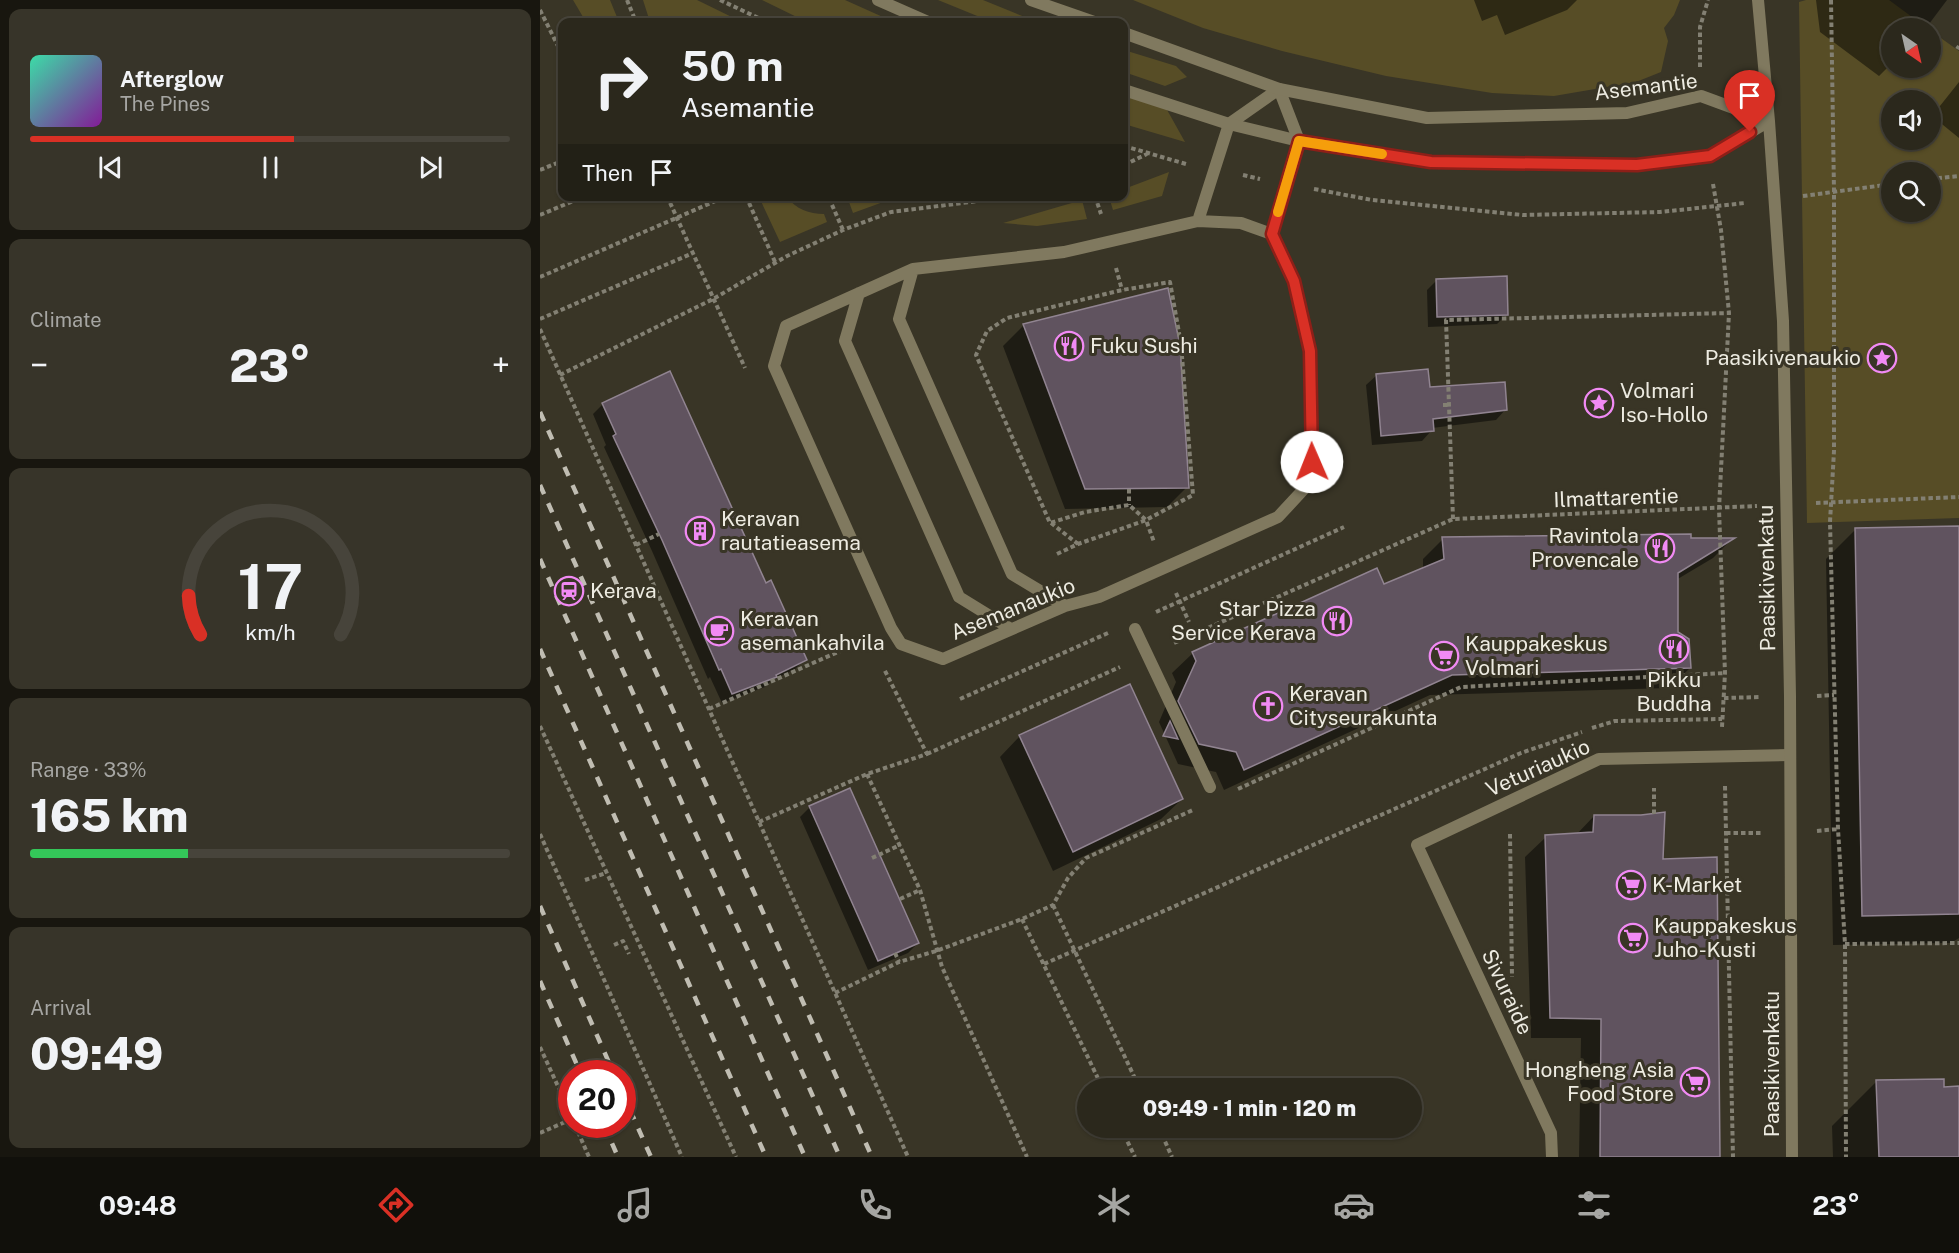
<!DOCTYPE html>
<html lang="en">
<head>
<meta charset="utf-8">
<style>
  :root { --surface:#2b281c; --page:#373429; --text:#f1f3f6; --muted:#a6a6a3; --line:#47443b; --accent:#d93025 }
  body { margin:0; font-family:"Public Sans",sans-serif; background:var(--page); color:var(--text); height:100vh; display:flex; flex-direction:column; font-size:22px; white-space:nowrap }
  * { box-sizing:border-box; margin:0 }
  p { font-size:20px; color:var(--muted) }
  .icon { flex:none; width:33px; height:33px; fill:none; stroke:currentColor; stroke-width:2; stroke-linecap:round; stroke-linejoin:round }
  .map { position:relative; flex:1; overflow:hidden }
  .side { display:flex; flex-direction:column; gap:9px; padding:9px; background:#18160f; width:540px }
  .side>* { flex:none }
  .guide { position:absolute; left:18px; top:18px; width:570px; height:183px; border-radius:12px; box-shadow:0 2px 4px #0004,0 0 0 2px var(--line); background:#2b281c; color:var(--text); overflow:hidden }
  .needle { width:39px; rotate:146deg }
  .tools { position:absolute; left:1341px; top:18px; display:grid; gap:12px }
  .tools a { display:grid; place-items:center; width:60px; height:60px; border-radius:50%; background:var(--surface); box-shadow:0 2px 4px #0004,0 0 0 2px var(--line); font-size:30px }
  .speed { position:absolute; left:18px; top:1060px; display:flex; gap:12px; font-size:30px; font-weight:700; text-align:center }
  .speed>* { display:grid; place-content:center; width:78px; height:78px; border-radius:50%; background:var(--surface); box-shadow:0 2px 4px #0004,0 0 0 2px var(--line); line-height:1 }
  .speed .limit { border:9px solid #d22; background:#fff; color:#111 }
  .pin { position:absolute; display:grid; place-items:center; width:51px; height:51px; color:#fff; margin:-62px -26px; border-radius:50% 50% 50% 0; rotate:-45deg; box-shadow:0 0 6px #0007 }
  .pin .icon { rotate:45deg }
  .me { position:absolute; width:66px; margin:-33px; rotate:359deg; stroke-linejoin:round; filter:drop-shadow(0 0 4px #0008) }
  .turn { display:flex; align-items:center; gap:21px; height:126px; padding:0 24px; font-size:27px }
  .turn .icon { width:78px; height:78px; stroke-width:2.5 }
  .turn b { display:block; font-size:42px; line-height:51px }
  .then { display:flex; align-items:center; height:57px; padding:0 24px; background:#0003; gap:12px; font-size:22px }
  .big { font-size:45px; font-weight:800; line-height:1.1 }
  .side .card { flex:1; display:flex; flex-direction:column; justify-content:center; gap:9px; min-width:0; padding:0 21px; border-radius:12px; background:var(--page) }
  .side .dial { align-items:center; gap:0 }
  .dial svg { height:156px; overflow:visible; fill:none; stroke:var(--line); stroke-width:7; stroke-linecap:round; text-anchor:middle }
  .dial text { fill:var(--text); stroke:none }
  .song { display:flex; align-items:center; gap:18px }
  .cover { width:72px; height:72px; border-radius:9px; background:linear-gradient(135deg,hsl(160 70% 55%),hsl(290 70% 35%)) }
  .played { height:6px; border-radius:3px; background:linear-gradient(90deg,var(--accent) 55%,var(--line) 55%) }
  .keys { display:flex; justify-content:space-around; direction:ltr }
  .heat { display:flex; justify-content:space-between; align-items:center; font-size:33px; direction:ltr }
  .charge { height:9px; border-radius:4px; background:linear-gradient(90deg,#34c759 33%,var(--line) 0) }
  .trip { position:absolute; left:537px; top:1078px; width:345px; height:60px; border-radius:30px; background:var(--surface); box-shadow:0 2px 4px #0004,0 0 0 2px var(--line); font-weight:800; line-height:60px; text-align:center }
  .tabs { display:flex; height:96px; justify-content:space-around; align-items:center; background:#11100b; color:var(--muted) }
  .tabs .icon { width:42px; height:42px }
  .tabs .current { color:var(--accent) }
  .tabs b { font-size:27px; color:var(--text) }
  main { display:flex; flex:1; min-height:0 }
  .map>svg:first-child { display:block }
</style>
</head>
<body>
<main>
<section class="side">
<div class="card">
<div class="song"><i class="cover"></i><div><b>Afterglow</b><p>The Pines</p></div></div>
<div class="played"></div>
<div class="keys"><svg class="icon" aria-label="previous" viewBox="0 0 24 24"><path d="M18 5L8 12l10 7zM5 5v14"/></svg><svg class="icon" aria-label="pause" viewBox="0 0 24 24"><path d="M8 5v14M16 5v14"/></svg><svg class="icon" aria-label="next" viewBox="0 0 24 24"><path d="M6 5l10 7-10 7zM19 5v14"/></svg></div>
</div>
<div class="card"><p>Climate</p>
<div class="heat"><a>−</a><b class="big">23°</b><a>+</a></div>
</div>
<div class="card dial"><svg viewBox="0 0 100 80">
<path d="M14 69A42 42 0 1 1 86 69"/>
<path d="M14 69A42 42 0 0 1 8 49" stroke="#d93025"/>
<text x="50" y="56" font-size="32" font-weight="700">17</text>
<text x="50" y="72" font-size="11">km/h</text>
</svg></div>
<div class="card"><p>Range · 33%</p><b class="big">165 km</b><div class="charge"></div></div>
<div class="card"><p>Arrival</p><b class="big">09:49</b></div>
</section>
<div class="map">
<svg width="1419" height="1157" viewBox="0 0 1419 1157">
  <rect width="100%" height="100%" fill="#393526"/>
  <!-- green -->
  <path fill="#574d26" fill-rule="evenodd" d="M 33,0 L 70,0 L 79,22 L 46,22 Z
    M 103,0 L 157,0 L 202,22 L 110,22 Z
    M 222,0 L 305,0 L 354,22 L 267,22 Z
    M 398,0 L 443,0 L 497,22 L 452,22 Z
    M 593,0 L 1140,0 L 1134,15 L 1124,28 L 1128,41 L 1121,72 L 1096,82 L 1014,96 L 952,93 L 846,76 L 742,51 L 663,28 Z
    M 1266,0 L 1349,0 L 1387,28 L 1352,28 L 1352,68 L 1390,68 L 1391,31 L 1419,51 L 1419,518 L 1267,523 L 1259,2 ZM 1352,100 L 1390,100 L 1390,140 L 1352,140 ZM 1390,172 L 1390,212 L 1352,212 L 1352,172 Z
    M 584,50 L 636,66 L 647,77 L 625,86 L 584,72 Z
    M 584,96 L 626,108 L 645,142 L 584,124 Z
    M 629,172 L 622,196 L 573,210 L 569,197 L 584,196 L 584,189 Z
    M 219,197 L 247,197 C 256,209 269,214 284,214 L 287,222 L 240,242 Z
    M 313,197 L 313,196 L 357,197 L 313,213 L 309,202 Z
    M 542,200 L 547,219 L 497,226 L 463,223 Z"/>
  <!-- shadow -->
  <path fill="#0007" d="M 934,0 L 1037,0 L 1027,10 L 965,35 L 957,15 L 942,21 Z
    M 1276,0 L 1407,0 L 1386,28 L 1352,28 L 1352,63 L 1339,76 L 1280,32 Z
    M 1419,82 L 1419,138 L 1392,116 Z
    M 897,280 L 967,314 L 957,324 L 888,327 L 887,290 Z
    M 627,290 L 647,487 L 627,507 L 525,509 L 463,346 L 483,326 Z
    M 837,375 L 888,389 L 966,409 L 956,420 L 892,428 L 892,430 L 882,441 L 832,445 L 826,385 Z
    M 63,404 L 225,585 L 265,659 L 255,669 L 231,681 L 225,687 L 182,703 L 170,677 L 168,679 L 112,551 L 64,447 L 66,445 L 53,414 Z
    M 1419,528 L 1419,938 L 1411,943 L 1293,945 L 1286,559 L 1315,530 Z
    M 903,539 L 1192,539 L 1173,558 L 1136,580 L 1136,633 L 1150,668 L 1129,688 L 890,695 L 684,790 L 676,772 L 638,764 L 619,722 L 636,682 L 632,673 L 653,653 L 844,586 L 883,569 L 883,559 Z
    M 480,736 L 642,799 L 621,819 L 513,871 L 460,757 Z
    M 310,790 L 378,943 L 368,953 L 328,970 L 260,817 L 270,807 Z
    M 1054,816 L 1122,860 L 1179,1157 L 1039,1157 L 1041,1038 L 991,1038 L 985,857 L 1006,837 L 1036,835 Z
    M 1337,1081 L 1402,1088 L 1419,1088 L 1419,1157 L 1293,1157 L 1292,1126 Z"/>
  <!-- building -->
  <path fill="#60535f" stroke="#918491" stroke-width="1.5" d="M 967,276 L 968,315 L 897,317 L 896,279 Z
    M 628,288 L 640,345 L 649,488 L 545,489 L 483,324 Z
    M 888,369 L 890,387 L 965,382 L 967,410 L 893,419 L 894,431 L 841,436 L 836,374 Z
    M 130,371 L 226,583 L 231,580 L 267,660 L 236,675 L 237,677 L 192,694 L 181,669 L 179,670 L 122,540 L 73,436 L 76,434 L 62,403 Z
    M 1419,526 L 1419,914 L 1322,916 L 1315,528 Z
    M 1151,534 L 1151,538 L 1195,538 L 1138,573 L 1138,632 L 1149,639 L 1151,668 L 912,675 L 704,770 L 696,752 L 659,744 L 638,701 L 656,661 L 652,652 L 837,568 L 844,584 L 904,559 L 902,537 Z
    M 590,684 L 643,799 L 533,852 L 479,735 Z
    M 630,721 L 638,739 L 623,736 Z
    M 310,788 L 379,943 L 338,961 L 269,806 Z
    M 1125,812 L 1123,859 L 1177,857 L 1180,1157 L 1060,1157 L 1061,1019 L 1010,1018 L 1005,835 L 1053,832 L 1054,815 L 1101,815 Z
    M 1404,1079 L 1404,1087 L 1419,1086 L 1419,1157 L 1339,1157 L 1336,1080 Z"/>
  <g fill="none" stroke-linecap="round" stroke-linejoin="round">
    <!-- path -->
    <path stroke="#838073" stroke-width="4" stroke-dasharray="4.5 3" stroke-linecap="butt" d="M 87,0 L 96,22
      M 180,0 L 227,22
      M 1291,0 L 1294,191 L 1294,451 L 1290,522 L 1298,829 L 1305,944 L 1306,1157
      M 0,10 L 22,54
      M 1417,49 L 1419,46
      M 1160,67 L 1160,27 L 1168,0
      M 584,146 L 646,164
      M 584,165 L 607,154
      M 0,170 L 22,161
      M 703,175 L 720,179
      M 1390,179 L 1419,176
      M 1173,184 L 1181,230 L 1189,313 L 1179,509 L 1185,673 L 1182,727
      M 774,189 L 832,200 L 983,215 L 1120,212 L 1205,203
      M 127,196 L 205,368
      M 206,196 L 235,262
      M 270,196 L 281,199 L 291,196
      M 555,196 L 561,214
      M 1263,196 L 1352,184
      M 289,198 L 303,230
      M 0,215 L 45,196
      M 576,268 L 582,290
      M 0,277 L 187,196
      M 0,319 L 153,253
      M 0,329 L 368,1157
      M 20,375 L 173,299 L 247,256 L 303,230 L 351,212 L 478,196
      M 903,405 L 910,405
      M 589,489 L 589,505
      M 1276,503 L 1419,497
      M 913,519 L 906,320 L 1189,313
      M 511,523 L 538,544
      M 96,545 L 119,534
      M 517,554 L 538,544 L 606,520 L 653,495 L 641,344 L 630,282 L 582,290 L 467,318 L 447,331 L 436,355 L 510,523 L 545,512 L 589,505 L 606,520 L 614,542
      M 636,593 L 649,622
      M 616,612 L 804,527
      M 634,643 L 913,519 L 1217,506
      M 1277,696 L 1294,695
      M 1184,698 L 1221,697
      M 420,699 L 568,633
      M 169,709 L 325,640
      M 0,726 L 196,1157
      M 1052,728 L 1075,721 L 1182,719
      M 387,754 L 580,667
      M 327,774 L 380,890 L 402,967 L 487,1157
      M 1185,786 L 1193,1157
      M 698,789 L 921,687 L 1185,673
      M 1114,814 L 1114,788
      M 219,822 L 327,774 L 387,754 L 344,669
      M 1277,831 L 1298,829
      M 1186,833 L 1222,833
      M 0,834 L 142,1157
      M 970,834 L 972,977
      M 332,858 L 360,845
      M 45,880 L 66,873
      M 360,899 L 380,890
      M 513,905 L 600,1089
      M 482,919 L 563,1089
      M 1305,944 L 1419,943
      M 74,945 L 83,941 L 89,954
      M 355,953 L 359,962
      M 504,964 L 981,753 L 1042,732
      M 295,993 L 359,962 L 396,951 L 482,919 L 513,905 L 528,878 L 546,858 L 653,810
      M 0,1047 L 32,1117
      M 35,1125 L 49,1157
      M 581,1128 L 595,1157
      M 619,1128 L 632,1157
      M 0,1133 L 32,1119"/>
    <!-- service -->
    <path stroke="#80795f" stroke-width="12" d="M 739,89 L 759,141 L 732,234 L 754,281 L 770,351 L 772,462 L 763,490 L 738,517 L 559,597 L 525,606 L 403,659 L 361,644 L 351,628 L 234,366 L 246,326 L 373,269 L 524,252 L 658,221 L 689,124 Z
      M 658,221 L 701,223 L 732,234
      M 373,269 L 359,319 L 472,574 L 525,606
      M 319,293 L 305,341 L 419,597 L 471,629
      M 1012,1157 L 1011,1133 L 877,845 L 1059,759 L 1249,755"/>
    <!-- pedestrian -->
    <path stroke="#80795f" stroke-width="12" d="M 595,629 L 670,787"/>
    <!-- tertiary -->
    <path stroke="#80795f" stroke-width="12" d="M 338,0 L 388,22
      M 491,0 L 554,22
      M 1218,0 L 1229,121 L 1243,321 L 1250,696 L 1252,1157
      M 584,33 L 739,89 L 887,118 L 1087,113 L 1161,96 L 1229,121
      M 584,90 L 689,124 L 759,141 L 891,162 L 1097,165 L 1170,156 L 1229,121"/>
    <!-- rail -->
    <path stroke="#c0bdb2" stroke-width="4.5" stroke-dasharray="10 10" stroke-linecap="butt" d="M 0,412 L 332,1157
      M 0,485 L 300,1157
      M 0,559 L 265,1157
      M 0,649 L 226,1157
      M 0,906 L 74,1074
      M 0,981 L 41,1074
      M 82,1092 L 111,1157
      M 64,1125 L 78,1157"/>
  </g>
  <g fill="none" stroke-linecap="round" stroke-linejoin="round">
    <!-- route casing -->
    <g stroke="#8d1f18" stroke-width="15">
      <path id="route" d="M 772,462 L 770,351 L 754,281 L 732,234 L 759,141 L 891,162 L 1097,165 L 1170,156 L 1210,132"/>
    </g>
    <!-- route -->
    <use href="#route" stroke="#d93025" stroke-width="10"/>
    <!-- slow -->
    <path stroke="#f59e0b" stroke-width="10" d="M 738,212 L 759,141 L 842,154"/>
  </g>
  <!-- icons -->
  <defs>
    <g id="restaurant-ring" transform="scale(1.5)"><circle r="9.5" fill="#393526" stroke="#f18af4" stroke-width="1.5"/><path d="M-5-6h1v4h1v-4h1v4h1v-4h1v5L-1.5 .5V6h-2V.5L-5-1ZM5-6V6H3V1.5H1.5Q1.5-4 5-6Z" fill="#f18af4"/></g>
    <g id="sight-ring" transform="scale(1.5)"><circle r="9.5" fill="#393526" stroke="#f18af4" stroke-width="1.5"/><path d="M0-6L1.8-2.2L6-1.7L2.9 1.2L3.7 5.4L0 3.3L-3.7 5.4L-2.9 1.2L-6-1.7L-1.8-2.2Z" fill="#f18af4"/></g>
    <g id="building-ring" transform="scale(1.5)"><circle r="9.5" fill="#393526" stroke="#f18af4" stroke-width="1.5"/><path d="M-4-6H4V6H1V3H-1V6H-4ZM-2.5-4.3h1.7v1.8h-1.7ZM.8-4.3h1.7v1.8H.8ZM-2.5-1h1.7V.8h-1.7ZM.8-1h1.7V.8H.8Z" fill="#f18af4"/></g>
    <g id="station-ring" transform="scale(1.5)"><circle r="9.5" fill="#393526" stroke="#f18af4" stroke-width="1.5"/><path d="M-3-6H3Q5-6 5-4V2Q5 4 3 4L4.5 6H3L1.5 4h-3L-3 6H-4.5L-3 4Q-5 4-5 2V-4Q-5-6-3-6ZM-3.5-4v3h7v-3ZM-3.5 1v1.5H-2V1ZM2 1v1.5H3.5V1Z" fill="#f18af4"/></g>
    <g id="cafe-ring" transform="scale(1.5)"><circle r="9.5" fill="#393526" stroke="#f18af4" stroke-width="1.5"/><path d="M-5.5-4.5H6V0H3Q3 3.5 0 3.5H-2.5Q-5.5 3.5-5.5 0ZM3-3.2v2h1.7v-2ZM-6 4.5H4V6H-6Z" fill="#f18af4"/></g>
    <g id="supermarket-ring" transform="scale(1.5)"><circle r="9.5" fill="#393526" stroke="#f18af4" stroke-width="1.5"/><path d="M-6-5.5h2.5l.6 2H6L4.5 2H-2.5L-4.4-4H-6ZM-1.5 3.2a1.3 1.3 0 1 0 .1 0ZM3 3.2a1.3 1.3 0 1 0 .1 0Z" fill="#f18af4"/></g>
    <g id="church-ring" transform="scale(1.5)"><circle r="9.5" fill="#393526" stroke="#f18af4" stroke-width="1.5"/><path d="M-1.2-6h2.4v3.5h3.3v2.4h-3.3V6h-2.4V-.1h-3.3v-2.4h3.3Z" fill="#f18af4"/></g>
  </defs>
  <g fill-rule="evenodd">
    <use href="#restaurant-ring" x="529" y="346"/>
    <use href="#sight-ring" x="1342" y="358"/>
    <use href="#sight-ring" x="1059" y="403"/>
    <use href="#building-ring" x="160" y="531"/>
    <use href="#restaurant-ring" x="1120" y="548"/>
    <use href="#station-ring" x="29" y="591"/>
    <use href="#restaurant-ring" x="797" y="621"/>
    <use href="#cafe-ring" x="179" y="631"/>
    <use href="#restaurant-ring" x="1134" y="649"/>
    <use href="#supermarket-ring" x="904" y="656"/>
    <use href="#church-ring" x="728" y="706"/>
    <use href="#supermarket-ring" x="1091" y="885"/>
    <use href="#supermarket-ring" x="1093" y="938"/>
    <use href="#supermarket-ring" x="1155" y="1082"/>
  </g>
  <g text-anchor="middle" stroke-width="6" stroke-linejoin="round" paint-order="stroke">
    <!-- street labels -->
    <g font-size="21" fill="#edebe1" stroke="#393526">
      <text transform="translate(1106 87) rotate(-7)" y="7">Asemantie</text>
      <text transform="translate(1076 498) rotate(-2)" y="7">Ilmattarentie</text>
      <text transform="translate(1227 578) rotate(-91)" y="7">Paasikivenkatu</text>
      <text transform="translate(473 609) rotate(-22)" y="7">Asemanaukio</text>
      <text transform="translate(998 768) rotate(-24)" y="7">Veturiaukio</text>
      <text transform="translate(967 992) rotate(65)" y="7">Sivuraide</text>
      <text transform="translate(1232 1064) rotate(-90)" y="7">Paasikivenkatu</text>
    </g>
    <!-- poi labels -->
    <g font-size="21" fill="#edebe1" stroke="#393526" text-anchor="start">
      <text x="550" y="353">Fuku Sushi</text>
      <text x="1321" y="365" text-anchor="end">Paasikivenaukio</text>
      <text x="1080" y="398">Volmari<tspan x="1080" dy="24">Iso-Hollo</tspan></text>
      <text x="181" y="526">Keravan<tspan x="181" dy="24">rautatieasema</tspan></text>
      <text x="1099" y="543" text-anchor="end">Ravintola<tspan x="1099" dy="24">Provencale</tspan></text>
      <text x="50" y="598">Kerava</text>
      <text x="776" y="616" text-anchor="end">Star Pizza<tspan x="776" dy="24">Service Kerava</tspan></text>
      <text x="200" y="626">Keravan<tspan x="200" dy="24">asemankahvila</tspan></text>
      <text x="925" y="651">Kauppakeskus<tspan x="925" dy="24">Volmari</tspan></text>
      <text x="1134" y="687" text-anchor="middle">Pikku<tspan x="1134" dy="24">Buddha</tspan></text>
      <text x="749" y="701">Keravan<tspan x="749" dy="24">Cityseurakunta</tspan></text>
      <text x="1112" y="892">K-Market</text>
      <text x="1114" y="933">Kauppakeskus<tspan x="1114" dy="24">Juho-Kusti</tspan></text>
      <text x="1134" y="1077" text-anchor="end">Hongheng Asia<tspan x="1134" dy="24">Food Store</tspan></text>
    </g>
  </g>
</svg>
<div class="tools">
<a><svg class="needle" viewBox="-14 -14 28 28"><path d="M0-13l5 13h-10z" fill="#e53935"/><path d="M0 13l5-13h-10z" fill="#a6a6a3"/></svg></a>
<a><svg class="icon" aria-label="sound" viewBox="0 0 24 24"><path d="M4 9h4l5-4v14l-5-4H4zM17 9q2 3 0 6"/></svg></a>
<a><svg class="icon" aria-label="search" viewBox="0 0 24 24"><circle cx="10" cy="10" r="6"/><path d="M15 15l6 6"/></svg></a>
</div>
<div class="speed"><div class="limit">20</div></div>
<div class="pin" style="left:1210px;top:132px;background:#d93025"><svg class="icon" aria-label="arrive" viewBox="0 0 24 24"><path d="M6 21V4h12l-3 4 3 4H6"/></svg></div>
<svg class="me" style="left:772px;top:462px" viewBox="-20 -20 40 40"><circle r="19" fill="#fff"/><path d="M0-13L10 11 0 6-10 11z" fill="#d93025"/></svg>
<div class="trip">09:49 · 1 min · 120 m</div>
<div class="guide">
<div class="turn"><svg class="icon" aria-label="right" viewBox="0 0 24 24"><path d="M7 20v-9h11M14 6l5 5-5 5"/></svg><div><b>50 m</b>Asemantie</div></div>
<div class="then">Then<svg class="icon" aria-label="arrive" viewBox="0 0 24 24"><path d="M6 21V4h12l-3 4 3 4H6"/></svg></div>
</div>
</div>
</main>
<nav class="tabs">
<b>09:48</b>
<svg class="icon current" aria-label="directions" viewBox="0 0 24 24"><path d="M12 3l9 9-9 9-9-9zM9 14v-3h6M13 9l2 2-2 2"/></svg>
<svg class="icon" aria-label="music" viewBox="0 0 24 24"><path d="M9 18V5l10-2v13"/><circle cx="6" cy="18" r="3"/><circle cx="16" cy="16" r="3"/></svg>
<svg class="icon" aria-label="phone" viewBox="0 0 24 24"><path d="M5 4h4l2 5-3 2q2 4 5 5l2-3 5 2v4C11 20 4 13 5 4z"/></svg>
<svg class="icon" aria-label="climate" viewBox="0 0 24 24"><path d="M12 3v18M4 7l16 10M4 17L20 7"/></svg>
<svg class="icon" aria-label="car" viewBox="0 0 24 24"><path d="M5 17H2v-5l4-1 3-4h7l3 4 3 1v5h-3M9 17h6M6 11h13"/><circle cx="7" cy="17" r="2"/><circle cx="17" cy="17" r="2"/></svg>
<svg class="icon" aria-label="filters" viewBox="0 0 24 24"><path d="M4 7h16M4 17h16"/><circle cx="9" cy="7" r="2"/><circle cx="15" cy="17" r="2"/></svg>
<b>23°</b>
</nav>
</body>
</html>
